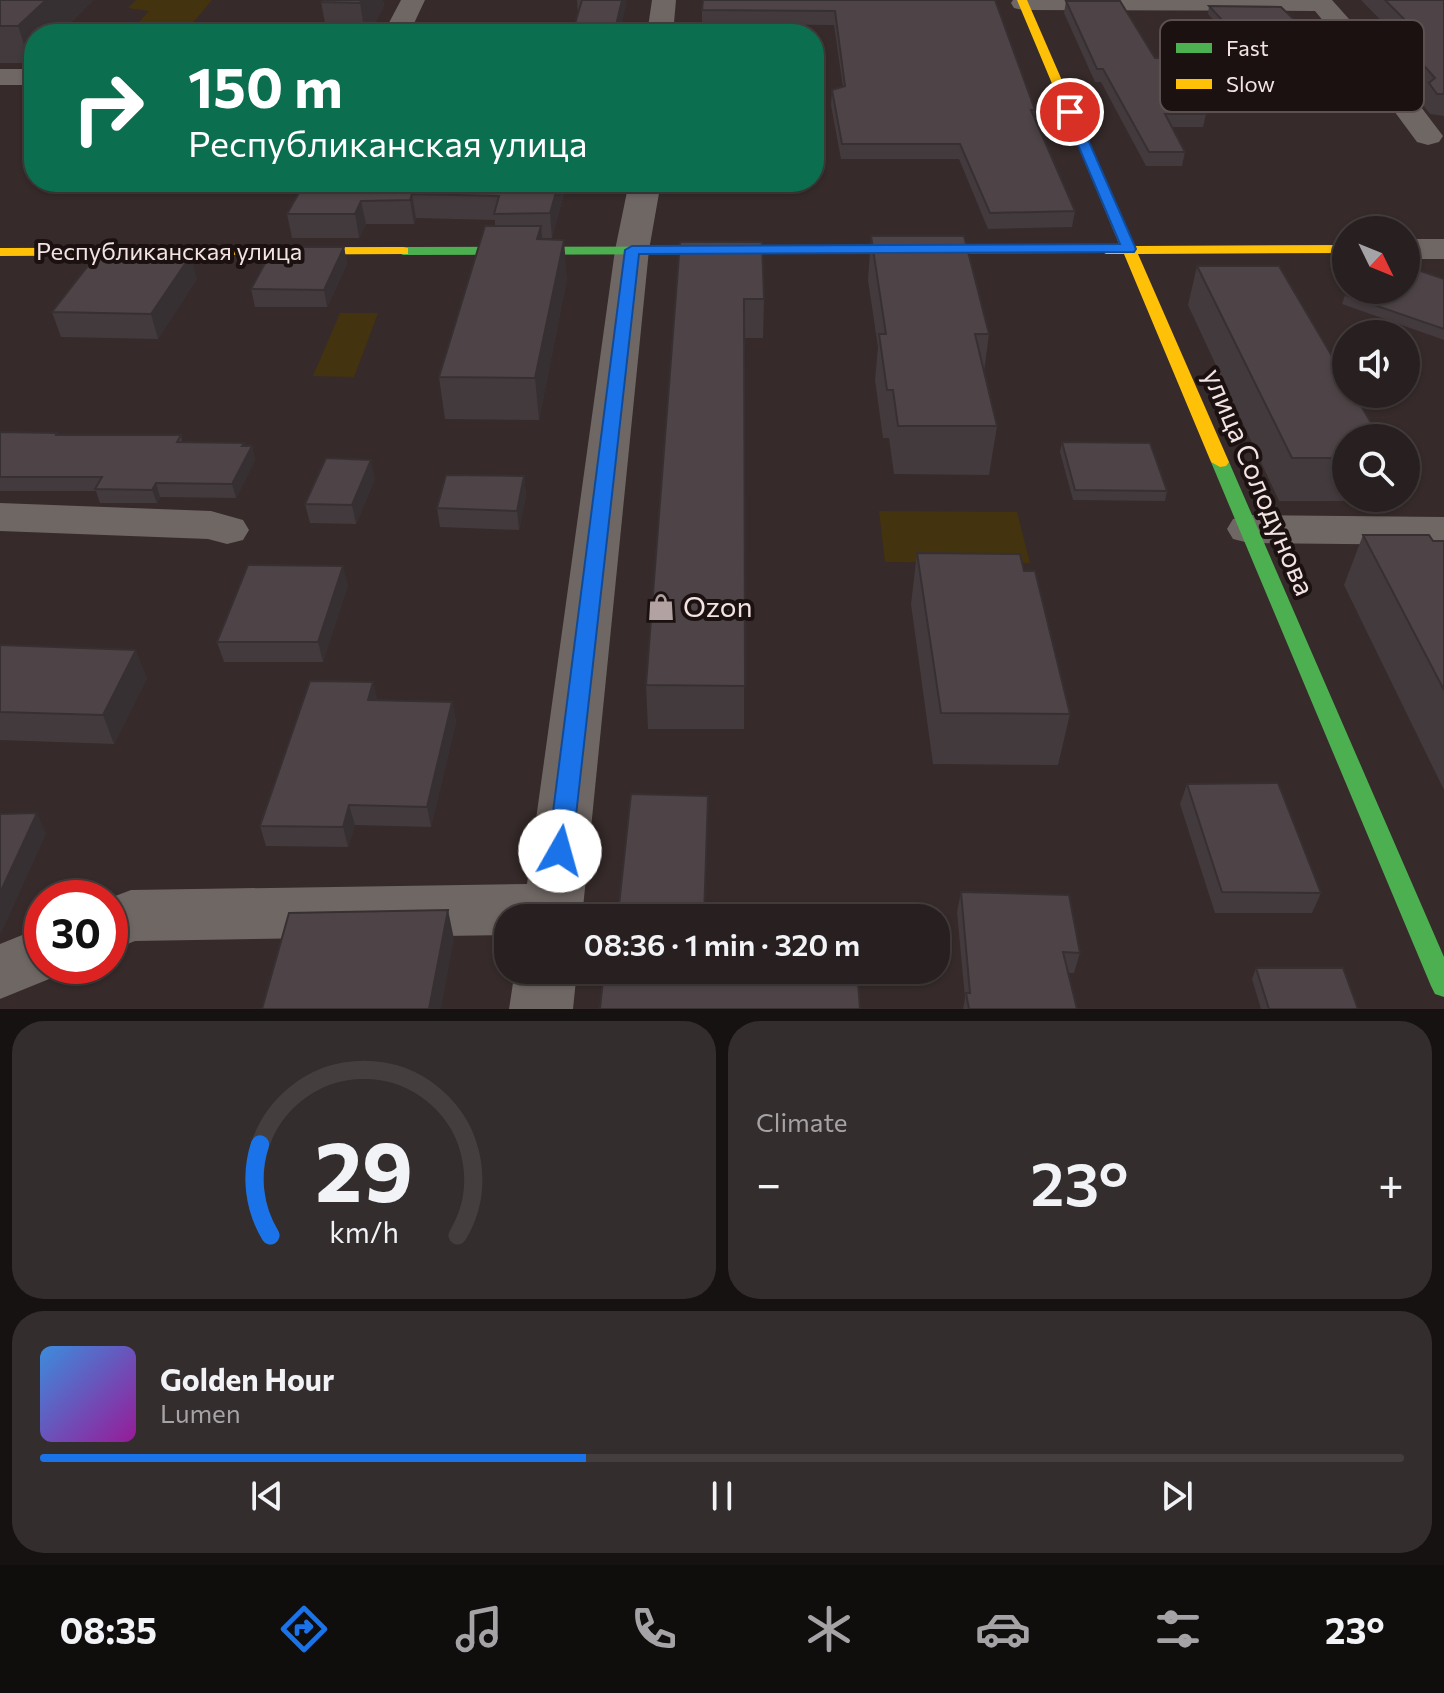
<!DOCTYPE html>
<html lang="en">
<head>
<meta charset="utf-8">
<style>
  :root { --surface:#282020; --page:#342d2d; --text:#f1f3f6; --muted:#a5a3a5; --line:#443e3e; --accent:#1a73e8 }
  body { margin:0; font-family:Commissioner,sans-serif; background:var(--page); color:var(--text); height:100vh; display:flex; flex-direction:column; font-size:30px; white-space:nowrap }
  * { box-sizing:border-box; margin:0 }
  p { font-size:26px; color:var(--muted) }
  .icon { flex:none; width:44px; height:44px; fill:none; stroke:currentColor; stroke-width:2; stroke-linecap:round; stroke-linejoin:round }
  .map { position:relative; height:1009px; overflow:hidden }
  .drawer { display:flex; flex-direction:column; gap:12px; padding:12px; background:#161212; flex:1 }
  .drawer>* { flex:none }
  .guide { position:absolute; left:24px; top:24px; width:800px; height:168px; border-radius:32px; box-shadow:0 2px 6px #0004,0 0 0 2px var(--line); background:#0b6e4f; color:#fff; overflow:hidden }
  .needle { width:52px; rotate:133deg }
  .tools { position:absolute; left:1332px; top:216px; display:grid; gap:16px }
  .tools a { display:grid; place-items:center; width:88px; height:88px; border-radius:50%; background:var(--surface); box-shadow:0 2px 6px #0004,0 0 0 2px var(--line); font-size:40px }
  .speed { position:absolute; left:24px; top:880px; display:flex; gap:16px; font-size:40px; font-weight:700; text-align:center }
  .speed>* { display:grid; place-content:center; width:104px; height:104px; border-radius:50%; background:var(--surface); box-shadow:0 2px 6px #0004,0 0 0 2px var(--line); line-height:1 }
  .speed .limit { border:12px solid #d22; background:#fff; color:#111 }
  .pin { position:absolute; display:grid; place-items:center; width:68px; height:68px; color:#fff; margin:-34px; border:4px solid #fff; border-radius:50%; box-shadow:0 2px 8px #0007 }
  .me { position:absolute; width:88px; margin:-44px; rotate:7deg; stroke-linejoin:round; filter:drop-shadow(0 0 6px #0008) }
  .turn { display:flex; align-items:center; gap:28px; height:168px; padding:0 32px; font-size:36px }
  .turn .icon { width:104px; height:104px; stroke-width:2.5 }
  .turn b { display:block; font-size:56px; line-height:68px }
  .big { font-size:60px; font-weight:600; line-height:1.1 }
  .drawer .tile { flex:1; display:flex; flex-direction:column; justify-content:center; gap:12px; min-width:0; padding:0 28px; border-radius:32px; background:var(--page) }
  .drawer .dial { align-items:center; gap:0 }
  .dial svg { height:208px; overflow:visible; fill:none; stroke:var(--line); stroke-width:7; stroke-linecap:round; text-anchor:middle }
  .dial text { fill:var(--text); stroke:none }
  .song { display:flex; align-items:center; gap:24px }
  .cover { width:96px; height:96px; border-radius:12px; background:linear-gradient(135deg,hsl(210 70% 55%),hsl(300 70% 35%)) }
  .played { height:8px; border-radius:4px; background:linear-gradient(90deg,var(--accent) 40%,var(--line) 40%) }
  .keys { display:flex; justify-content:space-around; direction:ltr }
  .heat { display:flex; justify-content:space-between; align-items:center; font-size:44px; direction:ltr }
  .drawer .tiles { flex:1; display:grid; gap:12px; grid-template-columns:1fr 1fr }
  .tile:last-child { grid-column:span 2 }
  .trip { position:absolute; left:494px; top:904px; width:456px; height:80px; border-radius:32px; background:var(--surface); box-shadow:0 2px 6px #0004,0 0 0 2px var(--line); font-weight:600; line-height:80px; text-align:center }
  .tabs { display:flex; height:128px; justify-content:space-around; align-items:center; background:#100d0d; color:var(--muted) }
  .tabs .icon { width:56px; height:56px }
  .tabs .active { color:var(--accent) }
  .tabs b { font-size:36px; color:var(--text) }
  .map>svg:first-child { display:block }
</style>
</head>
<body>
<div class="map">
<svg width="1444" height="1009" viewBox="0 0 1444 1009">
  <rect width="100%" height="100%" fill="#362a2a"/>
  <!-- green -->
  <path fill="#44330f" d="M 136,0 L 212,0 L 191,25 L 136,25 L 149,11 L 128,8 Z
    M 340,313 L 378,313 L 354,377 L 313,376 Z
    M 879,511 L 1017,512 L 1030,563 L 885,562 Z"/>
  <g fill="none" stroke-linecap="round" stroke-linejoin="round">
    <!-- street -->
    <path fill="#6f6764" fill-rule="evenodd" d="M 401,0 L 425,0 L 409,34 L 383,34 Z
      M 652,0 L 676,0 L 673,34 L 647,34 Z
      M 1013,0 L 1332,0 L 1383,57 L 1443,136 L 1439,142 L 1428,145 L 1417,142 L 1363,69 L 1315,11 L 1023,10 L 1014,8 L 1011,3 Z
      M 0,69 L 34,69 L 34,85 L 0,85 Z
      M 629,182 L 661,182 L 649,250 L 582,918 L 508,918 L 508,935 L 135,941 L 110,951 L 110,898 L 131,890 L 527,884 L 615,250 Z
      M 1406,239 L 1444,239 L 1444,259 L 1406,259 Z
      M 0,503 L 211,511 L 243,520 L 249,530 L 243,540 L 227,544 L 208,539 L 0,531 Z
      M 1249,515 L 1444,517 L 1444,545 L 1249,543 L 1233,539 L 1227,529 L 1233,519 Z
      M 42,927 L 42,966 L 67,966 L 64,973 L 0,999 L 0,944 Z
      M 515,970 L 577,970 L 573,1009 L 509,1009 Z"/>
    <!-- fast -->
    <path fill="#4caf50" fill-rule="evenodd" d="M 1106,246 L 1111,247 L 1111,253 L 403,255 L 396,251 L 403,247 Z
      M 1220,457 L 1229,462 L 1444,957 L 1444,997 L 1435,994 L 1431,986 L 1211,462 Z"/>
    <!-- slow -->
    <path fill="#ffc107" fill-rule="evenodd" d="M 1017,0 L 1027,0 L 1134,246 L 1346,245 L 1346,253 L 1138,254 L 1229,462 L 1226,466 L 1220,467 L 1211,462 L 1124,254 L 1106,254 L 1099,250 L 1106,246 L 1120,246 Z
      M 403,247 L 408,248 L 408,254 L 0,256 L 0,248 Z"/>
  </g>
  <!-- wall -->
  <path fill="#433a3d" d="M 0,0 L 93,0 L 59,34 L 34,34 L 30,63 L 0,63 Z
    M 323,0 L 383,0 L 384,6 L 369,34 L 327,34 L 321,2 Z
    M 577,0 L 626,0 L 626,5 L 578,15 Z
    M 995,0 L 1035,110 L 1034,118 L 1075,211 L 1072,227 L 988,229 L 959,159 L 841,159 L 831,105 L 832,90 L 843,87 L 834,25 L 702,24 L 702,10 Z
    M 1361,0 L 1444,0 L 1444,116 L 1430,114 L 1422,104 L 1425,94 L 1403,69 L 1409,49 Z
    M 1066,1 L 1155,58 L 1206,114 L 1203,127 L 1172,127 L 1185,152 L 1182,166 L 1146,166 L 1101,82 L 1095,82 L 1064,13 Z
    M 1209,6 L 1345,69 L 1343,76 L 1266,78 L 1208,14 Z
    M 305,182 L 567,182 L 552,238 L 542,238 L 567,278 L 539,420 L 445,419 L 439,377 L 495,226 L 495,220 L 416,218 L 414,224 L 366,224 L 359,238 L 292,238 L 287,214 Z
    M 871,236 L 989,334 L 984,372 L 997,426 L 989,475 L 894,474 L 889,438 L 883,438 L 875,380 L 878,347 L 868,280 Z
    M 680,242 L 764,299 L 763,338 L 744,338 L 744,729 L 648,729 L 646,685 Z
    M 344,247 L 347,264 L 327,307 L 255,307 L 251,289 Z
    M 1197,266 L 1346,438 L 1346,498 L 1377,498 L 1376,501 L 1279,501 L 1188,305 Z
    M 197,279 L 158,339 L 61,337 L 52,312 Z
    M 1444,279 L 1444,340 L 1342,304 L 1345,295 Z
    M 0,432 L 58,435 L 181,435 L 182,442 L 252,446 L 255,460 L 236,498 L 160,497 L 157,503 L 100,503 L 96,491 L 0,491 Z
    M 1062,442 L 1167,491 L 1165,501 L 1073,500 L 1060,452 Z
    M 524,476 L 526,495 L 519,530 L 440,527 L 437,508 Z
    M 375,479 L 356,524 L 310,523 L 305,504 Z
    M 1363,535 L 1444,541 L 1444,790 L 1344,585 Z
    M 917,553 L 1024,571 L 1070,714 L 1058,765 L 933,764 L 911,604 Z
    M 348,585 L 323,662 L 224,662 L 217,642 Z
    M 0,645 L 147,678 L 114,744 L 0,740 Z
    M 377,700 L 452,702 L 456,722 L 431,827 L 355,825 L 348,847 L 266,846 L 260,826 Z
    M 1187,784 L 1321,893 L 1312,913 L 1215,913 L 1180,804 Z
    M 961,892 L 1080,953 L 1074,973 L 1068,973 L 1077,1009 L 963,1009 L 965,998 L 957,912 Z
    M 1256,968 L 1358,1009 L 1261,1009 L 1252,979 Z"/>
  <!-- shaded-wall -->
  <path fill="#373032" d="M 46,0 L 93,0 L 59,34 L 34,34 L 34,59 L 30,63 L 18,26 Z
    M 361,0 L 383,0 L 384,6 L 369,34 L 365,34 L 360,3 Z
    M 622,0 L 626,0 L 626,5 L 620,34 L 614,34 Z
    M 559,182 L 567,182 L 552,238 L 550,213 Z
    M 412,194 L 416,218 L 414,224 L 410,200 Z
    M 361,201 L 366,224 L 359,238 L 355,214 Z
    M 541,226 L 545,264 L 537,239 Z
    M 564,240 L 567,278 L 539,420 L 535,378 Z
    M 344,247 L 347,264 L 327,307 L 324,290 Z
    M 191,255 L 197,279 L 158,339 L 151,314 Z
    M 244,443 L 247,455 L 252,446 L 255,460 L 236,498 L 232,484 Z
    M 371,460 L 375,479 L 356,524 L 352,505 Z
    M 524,476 L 526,495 L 519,530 L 517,511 Z
    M 156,483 L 160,497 L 157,503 L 152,490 Z
    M 343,566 L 348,585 L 323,662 L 318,642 Z
    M 136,650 L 147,678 L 114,744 L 103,715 Z
    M 373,682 L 378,702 L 368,700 Z
    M 452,702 L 456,722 L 431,827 L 427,807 Z
    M 349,805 L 355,825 L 348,847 L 343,827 Z
    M 37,813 L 46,834 L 1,934 L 0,932 L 0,893 Z
    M 448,910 L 454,939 L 441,1009 L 429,1009 Z"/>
  <!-- building -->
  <path fill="#4e4447" stroke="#373032" stroke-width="2" d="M 0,0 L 46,0 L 18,26 L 0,26 Z
    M 323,0 L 361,0 L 360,3 L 321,2 Z
    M 582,0 L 622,0 L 614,34 L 572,34 Z
    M 703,0 L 995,0 L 1035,110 L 1031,110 L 1075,211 L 990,213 L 960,144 L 842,144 L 832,90 L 845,86 L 835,11 L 702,10 Z
    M 1385,0 L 1444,0 L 1444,94 L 1437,94 L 1429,83 L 1435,78 L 1409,49 L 1422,37 Z
    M 1066,1 L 1120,1 L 1155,58 L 1171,58 L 1206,114 L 1165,114 L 1185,152 L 1149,152 L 1103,69 L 1097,69 Z
    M 1209,6 L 1281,7 L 1345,69 L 1268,70 Z
    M 305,182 L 559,182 L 550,213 L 494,214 L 499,196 L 412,194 L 410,200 L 361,201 L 355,214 L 287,214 Z
    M 485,226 L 541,226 L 537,239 L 564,240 L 535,378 L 439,377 Z
    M 871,236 L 964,236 L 989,334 L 975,334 L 997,426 L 898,426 L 893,390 L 887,390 L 879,334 L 886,334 Z
    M 680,242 L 762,242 L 764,299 L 744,299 L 745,686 L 646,685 Z
    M 274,247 L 344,247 L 324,290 L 251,289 Z
    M 98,253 L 191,255 L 151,314 L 52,312 Z
    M 1197,266 L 1279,266 L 1346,380 L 1346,394 L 1354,394 L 1380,438 L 1346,438 L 1346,458 L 1292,458 Z
    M 1406,266 L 1444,279 L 1444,329 L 1345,295 L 1351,290 L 1406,290 Z
    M 0,432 L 57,433 L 56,435 L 181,435 L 177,442 L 244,443 L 242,446 L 252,446 L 232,484 L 156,483 L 152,490 L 95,489 L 102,477 L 0,477 Z
    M 1062,442 L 1150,443 L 1167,491 L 1075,490 Z
    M 326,458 L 371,460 L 352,505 L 305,504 Z
    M 446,475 L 524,476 L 517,511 L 437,508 Z
    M 1363,535 L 1429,535 L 1433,541 L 1444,541 L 1444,690 Z
    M 917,553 L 1020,554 L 1024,571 L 1035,571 L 1070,714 L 941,713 Z
    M 248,565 L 343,566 L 318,642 L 217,642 Z
    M 0,645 L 136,650 L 103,715 L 0,712 Z
    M 310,681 L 373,682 L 368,700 L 452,702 L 427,807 L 349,805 L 343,827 L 260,826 Z
    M 1278,783 L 1321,893 L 1222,892 L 1187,784 Z
    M 631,794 L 708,796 L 704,917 L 773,918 L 609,918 L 609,915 L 618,915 Z
    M 37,813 L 0,893 L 0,814 Z
    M 961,892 L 1069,895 L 1080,953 L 1063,952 L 1077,1009 L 969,1009 L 966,993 L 970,993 Z
    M 448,910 L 429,1009 L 262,1009 L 289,913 Z
    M 1256,968 L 1343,968 L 1358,1009 L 1269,1009 Z
    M 604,970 L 857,970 L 860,1009 L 600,1009 Z"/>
  <!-- route -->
  <path fill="#1a73e8" stroke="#114b97" stroke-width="2" d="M 1066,109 L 1076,112 L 1136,249 L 1134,252 L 639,254 L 572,851 L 568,858 L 560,861 L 551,858 L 548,851 L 625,250 L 632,246 L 1120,244 L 1064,112 Z"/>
  <!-- icons -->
  <defs>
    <g id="shop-bare" transform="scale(2.16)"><path d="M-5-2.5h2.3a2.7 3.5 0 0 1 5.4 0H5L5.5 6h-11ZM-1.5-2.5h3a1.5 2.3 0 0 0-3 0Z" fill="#b2a2a2" stroke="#1c1111" stroke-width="2.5" paint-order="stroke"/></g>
  </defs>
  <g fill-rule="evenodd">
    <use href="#shop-bare" x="661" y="607"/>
  </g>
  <g text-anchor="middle" stroke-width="8" stroke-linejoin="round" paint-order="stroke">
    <!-- far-street labels -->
    <g font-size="24" fill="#f4e3e3" stroke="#1c1111">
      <text x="169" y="260">Республиканская улица</text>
    </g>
    <!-- street labels -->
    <g font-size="28" fill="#f4e3e3" stroke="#1c1111">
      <text transform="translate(1259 482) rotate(67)" y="10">улица Солодунова</text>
    </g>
    <!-- poi labels -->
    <g font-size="28" fill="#f4e3e3" stroke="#1c1111" text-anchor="start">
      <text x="683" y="617">Ozon</text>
    </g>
  </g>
  <!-- legend -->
  <rect x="1160" y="20" width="264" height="92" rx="12" fill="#1c1111" stroke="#5d5050" stroke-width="2"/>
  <rect x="1176" y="43" width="36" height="10" fill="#4caf50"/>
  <rect x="1176" y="79" width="36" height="10" fill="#ffc107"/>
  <g font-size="22" fill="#f4e3e3">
    <text x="1226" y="56">Fast</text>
    <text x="1226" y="92">Slow</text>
  </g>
</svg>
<div class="tools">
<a><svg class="needle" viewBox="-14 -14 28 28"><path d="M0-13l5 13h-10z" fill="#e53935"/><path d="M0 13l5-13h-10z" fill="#a5a3a5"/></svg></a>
<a><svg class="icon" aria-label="sound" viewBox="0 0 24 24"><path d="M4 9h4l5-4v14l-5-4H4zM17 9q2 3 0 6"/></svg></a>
<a><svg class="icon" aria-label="search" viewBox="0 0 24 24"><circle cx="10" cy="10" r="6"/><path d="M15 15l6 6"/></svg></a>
</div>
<div class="speed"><div class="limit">30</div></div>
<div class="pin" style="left:1070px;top:112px;background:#d93025"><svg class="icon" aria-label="arrive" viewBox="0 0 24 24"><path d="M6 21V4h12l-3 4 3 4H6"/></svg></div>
<svg class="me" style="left:560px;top:851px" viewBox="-20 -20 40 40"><circle r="19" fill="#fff"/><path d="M0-13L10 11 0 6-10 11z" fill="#1a73e8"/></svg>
<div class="trip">08:36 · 1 min · 320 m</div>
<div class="guide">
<div class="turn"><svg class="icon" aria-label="right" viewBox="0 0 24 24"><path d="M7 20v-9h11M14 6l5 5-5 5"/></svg><div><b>150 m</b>Республиканская улица</div></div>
</div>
</div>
<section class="drawer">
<div class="tiles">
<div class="tile dial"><svg viewBox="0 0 100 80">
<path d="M14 69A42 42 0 1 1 86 69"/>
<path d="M14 69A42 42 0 0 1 10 34" stroke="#1a73e8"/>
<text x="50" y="56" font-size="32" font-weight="700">29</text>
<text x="50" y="72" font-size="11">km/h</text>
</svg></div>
<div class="tile"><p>Climate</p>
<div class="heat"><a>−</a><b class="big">23°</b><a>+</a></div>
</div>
<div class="tile">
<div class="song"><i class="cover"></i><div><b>Golden Hour</b><p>Lumen</p></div></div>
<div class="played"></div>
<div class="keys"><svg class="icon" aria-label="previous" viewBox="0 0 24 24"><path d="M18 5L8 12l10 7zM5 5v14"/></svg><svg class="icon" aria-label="pause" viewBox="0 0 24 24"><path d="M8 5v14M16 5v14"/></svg><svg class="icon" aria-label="next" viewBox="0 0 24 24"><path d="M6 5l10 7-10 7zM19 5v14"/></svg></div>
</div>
</div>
</section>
<nav class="tabs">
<b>08:35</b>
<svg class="icon active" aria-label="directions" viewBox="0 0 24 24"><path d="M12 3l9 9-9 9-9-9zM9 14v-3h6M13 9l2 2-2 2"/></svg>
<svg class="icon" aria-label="music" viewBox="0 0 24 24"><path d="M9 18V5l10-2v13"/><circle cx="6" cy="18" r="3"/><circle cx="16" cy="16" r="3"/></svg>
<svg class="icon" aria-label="phone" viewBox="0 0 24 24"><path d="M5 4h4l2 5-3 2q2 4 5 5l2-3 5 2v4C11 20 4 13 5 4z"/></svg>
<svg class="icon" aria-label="climate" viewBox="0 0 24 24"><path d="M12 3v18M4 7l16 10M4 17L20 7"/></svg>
<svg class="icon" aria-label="car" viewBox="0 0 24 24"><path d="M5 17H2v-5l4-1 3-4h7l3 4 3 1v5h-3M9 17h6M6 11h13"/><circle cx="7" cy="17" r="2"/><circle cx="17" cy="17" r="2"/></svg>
<svg class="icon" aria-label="filters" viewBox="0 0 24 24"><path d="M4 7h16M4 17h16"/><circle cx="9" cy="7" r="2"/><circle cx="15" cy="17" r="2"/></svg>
<b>23°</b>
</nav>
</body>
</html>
